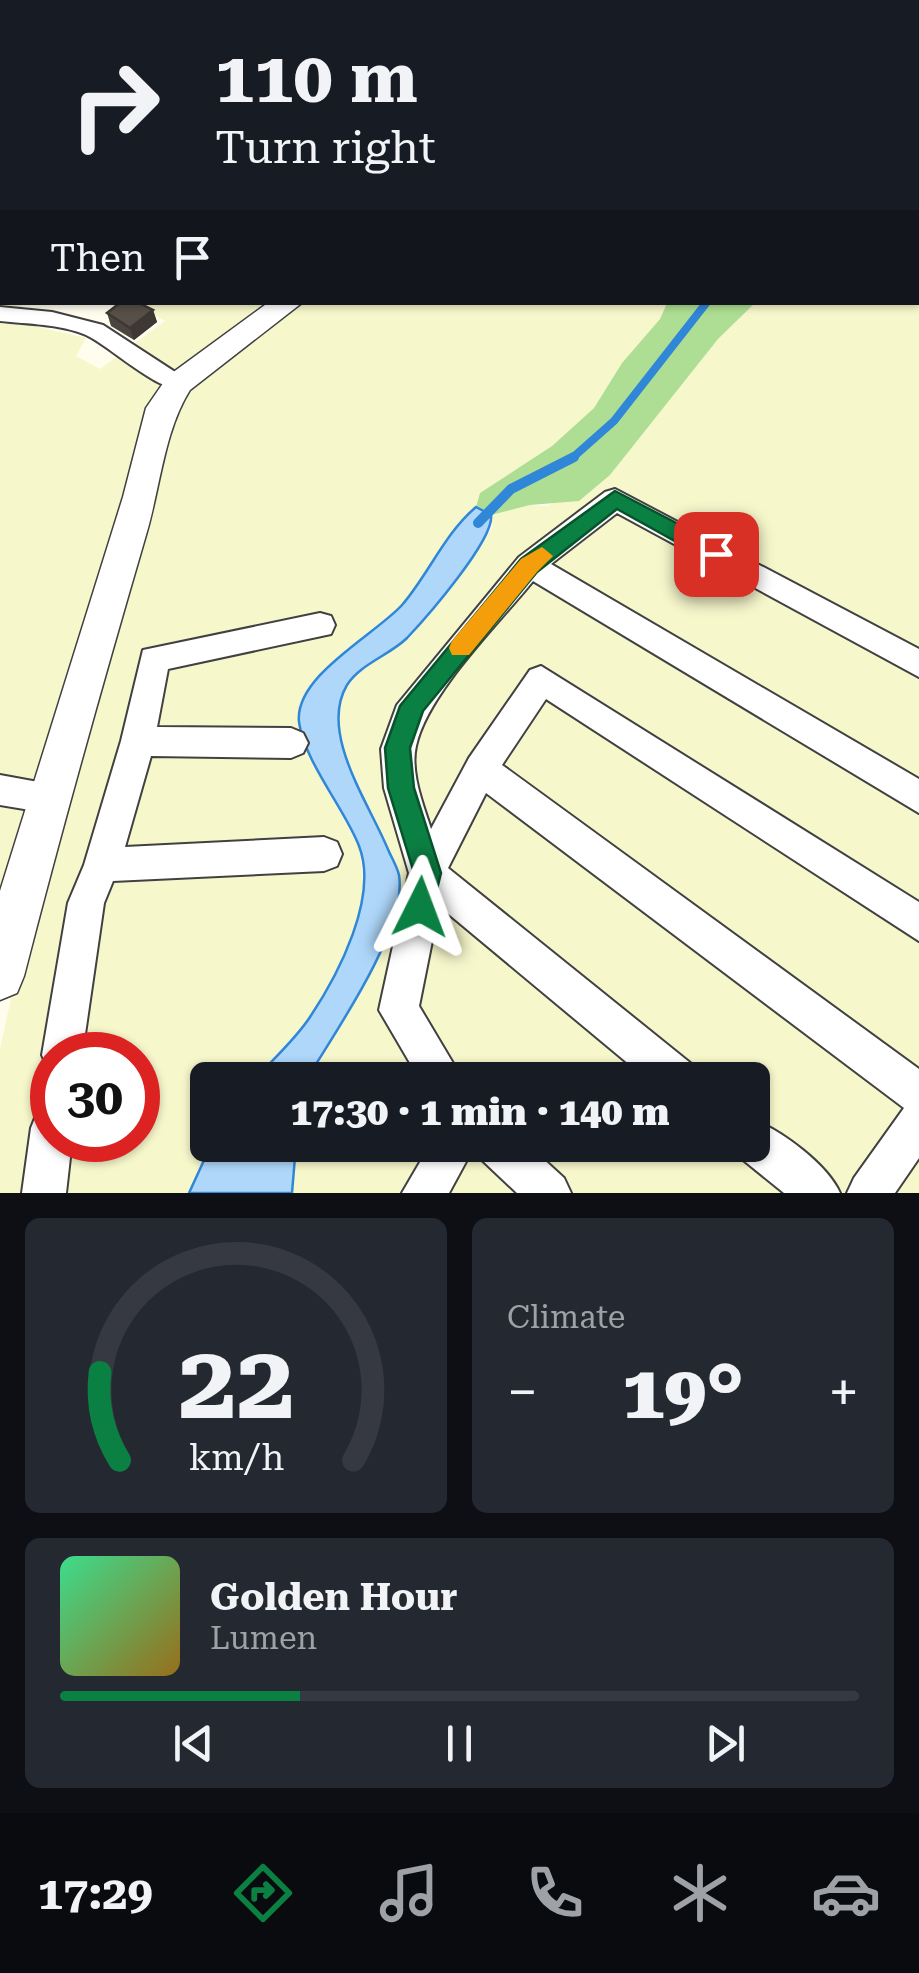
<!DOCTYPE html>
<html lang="en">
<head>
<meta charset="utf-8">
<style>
  :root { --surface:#171b24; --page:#242831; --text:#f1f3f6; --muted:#9ea1a6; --line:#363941; --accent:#0b8043 }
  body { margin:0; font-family:"Roboto Serif",serif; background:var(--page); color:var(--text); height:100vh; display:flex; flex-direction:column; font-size:38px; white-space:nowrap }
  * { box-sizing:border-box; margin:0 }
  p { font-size:32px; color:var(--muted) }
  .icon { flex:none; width:55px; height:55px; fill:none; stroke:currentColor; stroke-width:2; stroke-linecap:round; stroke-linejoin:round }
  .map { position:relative; height:1193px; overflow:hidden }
  .sheet { display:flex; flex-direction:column; gap:25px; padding:25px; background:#0d0f14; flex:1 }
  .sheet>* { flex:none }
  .top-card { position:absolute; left:0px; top:0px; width:920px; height:305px; box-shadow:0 2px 8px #0004; background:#171b24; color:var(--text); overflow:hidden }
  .speed { position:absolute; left:30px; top:1032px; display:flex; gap:20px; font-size:50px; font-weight:700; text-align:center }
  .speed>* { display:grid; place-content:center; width:130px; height:130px; border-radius:50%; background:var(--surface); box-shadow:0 2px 8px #0004; line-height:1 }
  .speed .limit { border:15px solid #d22; background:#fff; color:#111 }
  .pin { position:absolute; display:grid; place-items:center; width:85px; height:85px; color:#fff; margin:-42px; border-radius:20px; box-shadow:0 5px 15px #0006 }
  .me { position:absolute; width:110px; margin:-55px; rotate:3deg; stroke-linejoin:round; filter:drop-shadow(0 0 8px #0008) }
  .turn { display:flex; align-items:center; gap:35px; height:210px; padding:0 50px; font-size:45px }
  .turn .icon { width:130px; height:130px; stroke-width:2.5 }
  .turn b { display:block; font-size:70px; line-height:85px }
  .then { display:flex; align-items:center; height:95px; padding:0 50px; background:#0003; gap:20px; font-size:38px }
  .big { font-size:75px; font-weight:800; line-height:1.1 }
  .sheet .tile { flex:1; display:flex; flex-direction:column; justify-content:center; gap:15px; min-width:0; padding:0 35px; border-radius:15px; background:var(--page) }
  .sheet .dial { align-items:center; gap:0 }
  .dial svg { height:260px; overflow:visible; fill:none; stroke:var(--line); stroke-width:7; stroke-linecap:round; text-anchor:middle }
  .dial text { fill:var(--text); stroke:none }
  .song { display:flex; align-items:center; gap:30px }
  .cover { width:120px; height:120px; border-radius:15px; background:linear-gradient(135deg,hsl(150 70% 55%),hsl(40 70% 35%)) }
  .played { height:10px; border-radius:5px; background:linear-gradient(90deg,var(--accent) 30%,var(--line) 30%) }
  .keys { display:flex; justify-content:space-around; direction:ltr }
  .heat { display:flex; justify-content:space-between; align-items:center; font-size:55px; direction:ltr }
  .sheet .tiles { flex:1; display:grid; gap:25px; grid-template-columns:1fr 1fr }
  .tile:last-child { grid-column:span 2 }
  .trip { position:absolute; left:190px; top:1062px; width:580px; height:100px; border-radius:15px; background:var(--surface); box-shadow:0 2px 8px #0004; font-weight:800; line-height:100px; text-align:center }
  .tab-bar { display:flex; height:160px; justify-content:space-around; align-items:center; background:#090b0e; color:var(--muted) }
  .tab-bar .icon { width:70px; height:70px }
  .tab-bar .active { color:var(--accent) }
  .tab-bar b { font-size:45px; color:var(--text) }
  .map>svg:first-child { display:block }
</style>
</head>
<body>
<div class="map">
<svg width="919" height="1193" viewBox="0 0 919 1193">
  <rect width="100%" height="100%" fill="#fffdee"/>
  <!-- farmland -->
  <path fill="#f7f7cc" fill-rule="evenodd" d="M 0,0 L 569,0 L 2,2 L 2,302 L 24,303 L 9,320 L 86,338 L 76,356 L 100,369 L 165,321 L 134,303 L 275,303 L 175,375 L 0,932 Z
    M 869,0 L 919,0 L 919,1193 L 292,1193 L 296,1145 L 752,1145 L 752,1080 L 306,1080 L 354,1001 L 392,925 L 399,876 L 338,738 L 337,703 L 350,679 L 406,639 L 493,527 L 491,515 L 530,505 L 547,506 L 610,475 L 718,339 L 755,303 L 918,302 L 918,2 Z
    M 299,303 L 667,303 L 660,319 L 622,363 L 594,408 L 552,446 L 480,493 L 476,507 L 400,607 L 346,649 L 305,696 L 326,788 L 360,848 L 364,899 L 346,952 L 309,1019 L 254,1080 L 208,1080 L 208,1145 L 211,1145 L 189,1193 L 0,1193 L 0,1049 L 37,879 L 166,431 L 192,383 ZM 52,1055 L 138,1055 L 138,1140 L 52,1140 Z"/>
  <!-- forest -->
  <path fill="#aede93" d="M 667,303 L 755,303 L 718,339 L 610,475 L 579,501 L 530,505 L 491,515 L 476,507 L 480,493 L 552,446 L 594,408 L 622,363 L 660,319 Z"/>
  <!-- water -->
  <path fill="#afd7fa" stroke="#3086d7" stroke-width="2.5" d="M 476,507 L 491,515 C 495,539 426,618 407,638 C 390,655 360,664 347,685 C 319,732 367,800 387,847 C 390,855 397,866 399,875 C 408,928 334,1034 306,1080 L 254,1080 C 272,1060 295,1040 310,1017 C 338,975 379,897 359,846 C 346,811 304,761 299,722 C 294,676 376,634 402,605 C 428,575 445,533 476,507 Z
    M 211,1145 L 296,1145 L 292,1193 L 189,1193 Z"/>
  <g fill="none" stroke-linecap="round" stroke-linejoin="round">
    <!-- stream-far2 -->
    <path stroke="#3086d7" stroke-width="6" d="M 803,0 L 808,2
      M 309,2 L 313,0"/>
    <!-- stream-far1 -->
    <path stroke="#3086d7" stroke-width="8" d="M 570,460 L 614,421 L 707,302"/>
    <!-- stream -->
    <path stroke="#3086d7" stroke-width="10" d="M 478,523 L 511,489 L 574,457"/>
    <!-- minor casing -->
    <g stroke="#414141" stroke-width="4">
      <path id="minor" d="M 0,307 L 52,312 L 103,325 L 192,383 L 188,389 C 161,396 112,347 86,335 C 60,324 28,324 0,321 Z
        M 615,489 L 919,649 L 919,677 L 617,513 L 551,564 L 919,779 L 919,813 L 533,581 C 498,624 427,694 416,746 C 410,772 423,804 431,829 L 469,758 L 530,670 L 541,666 L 919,902 L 919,941 L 546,699 L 502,765 L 919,1069 L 919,1158 L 895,1193 L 847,1193 L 854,1178 L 904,1108 L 486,793 L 448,868 L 694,1066 L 700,1080 L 648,1080 L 439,906 L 419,1006 L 463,1080 L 420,1080 L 379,1010 L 409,873 L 384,788 L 381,749 L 397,705 L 519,557 L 605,492 Z
        M 320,613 L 331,616 L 335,625 L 331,634 L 168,669 L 157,727 L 291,728 L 303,733 L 308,743 L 303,753 L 291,758 L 151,756 L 125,847 L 324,837 L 337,842 L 342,854 L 337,866 L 324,871 L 113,881 L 104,903 L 82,1055 L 52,1055 L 52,1071 L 48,1069 L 42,1055 L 68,903 L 84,865 L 121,741 L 143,650 Z
        M 0,775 L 60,786 L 65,797 L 60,808 L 48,813 L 0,805 Z
        M 52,1107 L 52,1140 L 72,1140 L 66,1193 L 22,1193 L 31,1128 L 37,1113 Z
        M 752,1119 C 782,1131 827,1164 840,1193 L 784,1193 L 737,1155 L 733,1145 L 752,1145 Z
        M 430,1145 L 475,1145 L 449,1193 L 402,1193 Z
        M 476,1145 L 528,1145 L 564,1178 L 571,1193 L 517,1193 L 482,1160 Z"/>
    </g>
    <!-- tertiary casing -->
    <g stroke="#414141" stroke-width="3">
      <path id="tertiary" d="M 269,302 L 303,302 L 190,390 C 164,431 160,489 146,535 C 103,682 62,828 24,976 L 17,993 L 0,1000 L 0,891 L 123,497 L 146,408 L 168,376 Z"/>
    </g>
    <!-- minor -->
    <use href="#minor" fill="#fff" fill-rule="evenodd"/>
    <!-- tertiary -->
    <use href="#tertiary" fill="#fff" fill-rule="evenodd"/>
  </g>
  <!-- wall -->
  <path fill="#4b453f" d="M 153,310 L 157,322 L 134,340 L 111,326 L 107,313 Z"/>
  <!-- shaded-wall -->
  <path fill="#3d3833" d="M 153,310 L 157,322 L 134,340 L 130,328 Z"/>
  <!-- building -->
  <path fill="#575049" stroke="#3d3833" stroke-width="2.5" d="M 121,302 L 137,302 L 153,310 L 130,328 L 107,313 Z"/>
  <!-- route -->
  <path fill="#0b8043" stroke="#07532c" stroke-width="2.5" d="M 615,491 L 724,548 L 728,554 L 724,560 L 709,560 L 617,509 L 537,572 L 423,711 L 410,748 L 414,788 L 441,873 L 430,917 L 420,921 L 410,917 L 406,907 L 414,873 L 388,788 L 385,748 L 400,706 L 521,559 Z"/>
  <!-- slow -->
  <path fill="#f59e0b" d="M 542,547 L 553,556 L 537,572 L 469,655 L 452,655 L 449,648 L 452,641 L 521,559 Z"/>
</svg>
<div class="speed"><div class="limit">30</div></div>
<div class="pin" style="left:716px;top:554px;background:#d93025"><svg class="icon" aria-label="arrive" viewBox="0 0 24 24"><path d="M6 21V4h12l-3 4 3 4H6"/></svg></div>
<svg class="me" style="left:420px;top:907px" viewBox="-20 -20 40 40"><path d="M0-17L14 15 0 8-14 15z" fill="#0b8043" stroke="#fff" stroke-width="4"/></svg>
<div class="trip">17:30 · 1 min · 140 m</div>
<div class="top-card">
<div class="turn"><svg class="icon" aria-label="right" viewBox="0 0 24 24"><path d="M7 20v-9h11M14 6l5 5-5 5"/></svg><div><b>110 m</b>Turn right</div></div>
<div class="then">Then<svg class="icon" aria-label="arrive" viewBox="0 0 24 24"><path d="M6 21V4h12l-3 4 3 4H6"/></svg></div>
</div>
</div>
<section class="sheet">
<div class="tiles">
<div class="tile dial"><svg viewBox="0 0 100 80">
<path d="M14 69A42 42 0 1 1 86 69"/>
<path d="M14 69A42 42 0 0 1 8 42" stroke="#0b8043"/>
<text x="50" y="56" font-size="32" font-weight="700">22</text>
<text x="50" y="72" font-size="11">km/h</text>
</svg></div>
<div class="tile"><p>Climate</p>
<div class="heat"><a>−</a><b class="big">19°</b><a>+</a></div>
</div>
<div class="tile">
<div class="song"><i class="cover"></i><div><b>Golden Hour</b><p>Lumen</p></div></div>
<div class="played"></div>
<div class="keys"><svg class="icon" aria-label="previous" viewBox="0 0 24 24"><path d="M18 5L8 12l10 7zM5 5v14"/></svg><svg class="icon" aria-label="pause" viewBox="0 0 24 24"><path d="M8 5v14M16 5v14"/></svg><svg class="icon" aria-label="next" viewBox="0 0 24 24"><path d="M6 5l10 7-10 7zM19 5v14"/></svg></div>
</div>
</div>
</section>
<nav class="tab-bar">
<b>17:29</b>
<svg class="icon active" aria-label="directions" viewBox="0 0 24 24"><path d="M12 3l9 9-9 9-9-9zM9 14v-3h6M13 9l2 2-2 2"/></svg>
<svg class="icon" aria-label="music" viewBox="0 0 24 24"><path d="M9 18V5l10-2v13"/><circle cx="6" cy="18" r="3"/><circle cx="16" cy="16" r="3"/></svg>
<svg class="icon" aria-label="phone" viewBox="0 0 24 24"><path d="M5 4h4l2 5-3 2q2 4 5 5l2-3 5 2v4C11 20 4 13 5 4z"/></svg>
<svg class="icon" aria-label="climate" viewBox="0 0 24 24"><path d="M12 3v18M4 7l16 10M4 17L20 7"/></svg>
<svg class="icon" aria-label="car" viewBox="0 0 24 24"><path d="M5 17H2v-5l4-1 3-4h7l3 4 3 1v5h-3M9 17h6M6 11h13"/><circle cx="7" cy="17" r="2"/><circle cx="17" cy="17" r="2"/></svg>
</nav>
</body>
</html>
